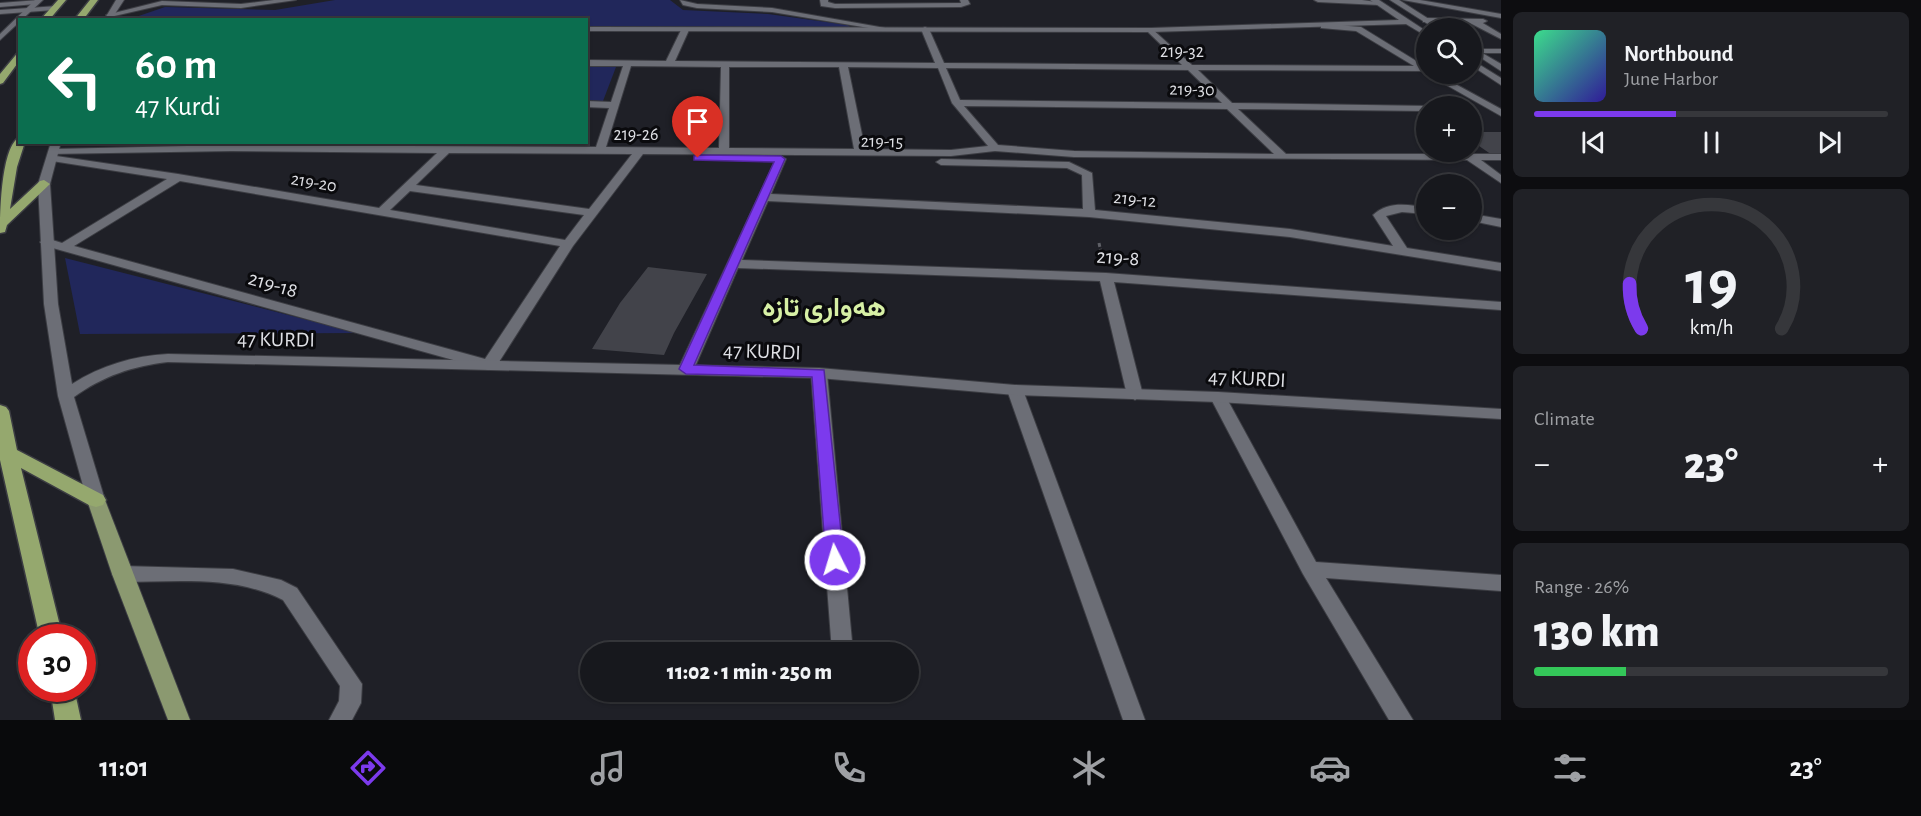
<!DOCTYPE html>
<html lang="en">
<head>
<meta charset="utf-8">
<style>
  :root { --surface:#17181d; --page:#202126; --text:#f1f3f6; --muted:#9ea0a4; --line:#36373b; --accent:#7c3aed }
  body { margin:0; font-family:"Alegreya Sans",Vazirmatn,sans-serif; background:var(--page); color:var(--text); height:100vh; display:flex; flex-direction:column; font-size:22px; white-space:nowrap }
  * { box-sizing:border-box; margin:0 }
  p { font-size:20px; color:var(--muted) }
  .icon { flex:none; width:33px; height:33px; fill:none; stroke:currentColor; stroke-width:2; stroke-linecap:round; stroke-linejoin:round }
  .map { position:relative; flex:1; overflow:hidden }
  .drawer { display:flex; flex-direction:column; gap:12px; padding:12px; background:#0d0d10; width:420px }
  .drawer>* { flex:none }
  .guide { position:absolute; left:18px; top:18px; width:570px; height:126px; border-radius:0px; box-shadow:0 2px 4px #0004,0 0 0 2px var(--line); background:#0b6e4f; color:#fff; overflow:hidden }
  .controls { position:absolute; left:1416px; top:18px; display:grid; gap:12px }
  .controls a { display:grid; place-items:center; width:66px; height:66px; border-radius:50%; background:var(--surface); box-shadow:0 2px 4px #0004,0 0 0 2px var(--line); font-size:30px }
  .speed { position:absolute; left:18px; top:624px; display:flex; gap:12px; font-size:30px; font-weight:700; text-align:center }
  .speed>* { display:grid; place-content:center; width:78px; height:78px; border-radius:50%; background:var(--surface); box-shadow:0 2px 4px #0004,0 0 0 2px var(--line); line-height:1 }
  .speed .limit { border:9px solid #d22; background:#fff; color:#111 }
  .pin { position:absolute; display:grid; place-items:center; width:51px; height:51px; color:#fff; margin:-62px -26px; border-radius:50% 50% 50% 0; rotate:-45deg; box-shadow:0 0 6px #0007 }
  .pin .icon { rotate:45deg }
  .me { position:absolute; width:66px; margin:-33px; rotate:355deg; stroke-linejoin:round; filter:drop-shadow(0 0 4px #0008) }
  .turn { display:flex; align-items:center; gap:21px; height:126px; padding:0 18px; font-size:27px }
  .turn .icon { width:78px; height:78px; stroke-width:2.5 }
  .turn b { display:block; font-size:42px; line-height:51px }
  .big { font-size:45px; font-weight:800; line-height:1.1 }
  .drawer .card { flex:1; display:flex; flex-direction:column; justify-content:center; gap:9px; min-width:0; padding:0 21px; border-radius:9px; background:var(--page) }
  .drawer .dial { align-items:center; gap:0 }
  .dial svg { height:156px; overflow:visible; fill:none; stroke:var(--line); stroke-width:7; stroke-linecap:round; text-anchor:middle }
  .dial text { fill:var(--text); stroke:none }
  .song { display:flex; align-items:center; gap:18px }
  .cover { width:72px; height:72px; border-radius:9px; background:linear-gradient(135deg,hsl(150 70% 55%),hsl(250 70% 35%)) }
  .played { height:6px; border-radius:3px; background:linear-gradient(90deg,var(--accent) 40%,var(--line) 40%) }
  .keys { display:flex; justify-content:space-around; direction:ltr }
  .heat { display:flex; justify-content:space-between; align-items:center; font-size:33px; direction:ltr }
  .charge { height:9px; border-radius:4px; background:linear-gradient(90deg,#34c759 26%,var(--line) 0) }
  .trip { position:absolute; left:580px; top:642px; width:339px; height:60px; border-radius:30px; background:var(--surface); box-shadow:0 2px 4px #0004,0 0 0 2px var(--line); font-weight:800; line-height:60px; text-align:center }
  .tab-bar { display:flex; height:96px; justify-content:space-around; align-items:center; background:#090a0c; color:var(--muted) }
  .tab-bar .icon { width:42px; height:42px }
  .tab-bar .on { color:var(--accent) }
  .tab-bar b { font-size:27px; color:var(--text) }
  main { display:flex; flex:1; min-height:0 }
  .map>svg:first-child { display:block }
</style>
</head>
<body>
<main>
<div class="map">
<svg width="1501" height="720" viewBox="0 0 1501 720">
  <rect width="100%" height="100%" fill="#1f2027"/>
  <!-- green -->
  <path fill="#21275b" d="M 335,0 L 670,0 L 683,10 L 768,14 L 848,25 L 852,29 L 587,30 L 586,20 L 127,20 L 165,7 L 275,10 Z
    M 587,67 L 616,67 L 603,101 L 587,100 Z
    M 65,258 L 359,333 L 80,334 Z"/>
  <!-- building -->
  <path fill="#42434a" d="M 1472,132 L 1501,132 L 1501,155 L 1492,155 L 1472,141 Z
    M 648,267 L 707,274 L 674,333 L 664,355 L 592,349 L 620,303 Z"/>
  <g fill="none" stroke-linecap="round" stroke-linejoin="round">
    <!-- service casing -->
    <g stroke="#3c3d43" stroke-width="2">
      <path id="service" d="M 39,0 L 36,4 L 0,7 L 0,3 Z
        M 1470,19 L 1476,19 L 1501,34 L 1501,39 L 1470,23 Z
        M 122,566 L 233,569 L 281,580 L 297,588 L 362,684 L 361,703 L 352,720 L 329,720 L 339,701 L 340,686 L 283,600 C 235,575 175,582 122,582 L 115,579 L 112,574 L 115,569 Z"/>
    </g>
    <!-- minor casing -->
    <g stroke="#3c3d43" stroke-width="2">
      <path id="minor" d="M 274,0 L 296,0 L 241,8 L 162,5 L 110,17 L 106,15 L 162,1 L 241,4 Z
        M 680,0 L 697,4 L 772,8 L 891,29 L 887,31 L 772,12 L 697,8 L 683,5 Z
        M 820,0 L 828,0 L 828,2 L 835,4 L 961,3 L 960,0 L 968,0 L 970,4 L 961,7 L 835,8 L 821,6 Z
        M 1314,0 L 1362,0 L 1383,3 L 1379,5 L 1318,2 Z
        M 1403,0 L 1420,0 L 1501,14 L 1501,18 Z
        M 57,6 L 54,10 L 0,14 L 0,10 Z
        M 1426,18 L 1483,19 L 1487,21 L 1483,23 L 1423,22 L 1423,18 Z
        M 1324,24 L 1361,27 L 1426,67 L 1426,71 L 1198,70 L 1232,103 L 1430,106 L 1426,106 L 1426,111 L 1238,109 L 1286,154 L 1501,154 L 1501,160 L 1481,160 L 1501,175 L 1501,183 L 1467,160 L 1074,157 L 995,151 L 951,156 L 643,154 L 573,246 L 497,365 L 489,370 L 42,245 L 40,242 L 46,238 L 62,243 L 167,179 L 52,161 L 51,159 L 56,156 L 178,174 L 379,208 L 437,153 L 231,151 L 49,154 L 49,150 L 53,149 L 231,145 L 596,147 L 609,108 L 586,107 L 586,101 L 611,102 L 623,66 L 586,66 L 586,60 L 666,61 L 681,30 L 685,28 L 689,30 L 675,61 L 935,63 L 921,29 L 925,27 L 929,29 L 944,63 L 1182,65 L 1148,32 L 1148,28 L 1151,28 L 1192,65 L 1414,66 L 1356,31 L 1321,28 L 1321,24 ZM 631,66 L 721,67 L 719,148 L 606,147 ZM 729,67 L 839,67 L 854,149 L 729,148 ZM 848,67 L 938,68 L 952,103 L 988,146 L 951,150 L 865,149 ZM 946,68 L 1188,70 L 1222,103 L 960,100 ZM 964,106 L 1227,109 L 1274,154 L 1074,151 L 998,145 ZM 449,153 L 632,154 L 589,209 L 416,185 ZM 180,181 L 560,246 L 485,359 L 74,246 ZM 410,191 L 584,215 L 565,240 L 390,210 Z
        M 1472,49 L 1501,49 L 1501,53 L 1472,53 Z
        M 1427,74 L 1437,74 L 1501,109 L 1501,116 Z
        M 781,156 L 786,159 L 771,194 L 1083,209 L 1082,175 L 1067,168 L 941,165 L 936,162 L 941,159 L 1069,162 L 1092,173 L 1095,210 L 1290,229 L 1393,246 L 1373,215 C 1387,201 1409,204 1426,208 L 1426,214 L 1402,212 L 1386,216 L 1407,248 L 1501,263 L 1501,271 L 1290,237 L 1089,217 L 768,201 L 742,260 L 1106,273 L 1501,302 L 1501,310 L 1114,282 L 1143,395 L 1135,400 L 1127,395 L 1100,281 L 738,268 L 694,369 L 691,372 L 681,372 L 678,369 L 776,159 Z
        M 1472,214 L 1501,219 L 1501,227 L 1472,221 Z
        M 819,368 L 827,373 L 853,652 L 832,652 L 811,373 Z
        M 1015,385 L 1023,390 L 1145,720 L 1123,720 L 1007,390 Z
        M 1218,392 L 1226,397 L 1316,562 L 1501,575 L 1501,591 L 1326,578 L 1413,720 L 1389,720 L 1303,574 L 1210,397 Z"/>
    </g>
    <!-- secondary casing -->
    <g stroke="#3c3d43" stroke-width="2">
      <path id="secondary" d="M 35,0 L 43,0 L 0,40 L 0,34 Z
        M 116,0 L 124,0 L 111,20 L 104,20 Z
        M 1370,0 L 1379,0 L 1426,31 L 1426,36 L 1406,24 L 1151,32 L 586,31 L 586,27 L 1151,28 L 1399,20 Z
        M 1390,0 L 1399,0 L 1443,28 L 1434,28 Z
        M 1472,47 L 1501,64 L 1501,71 L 1472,52 Z
        M 1472,60 L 1501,78 L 1501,85 L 1472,66 Z
        M 51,142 L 61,142 L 50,184 L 58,304 L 72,384 C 102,365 133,356 168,354 L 819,368 L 1015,385 L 1218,392 L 1501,409 L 1501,419 L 1218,402 L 1015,395 L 819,378 L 168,362 C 133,366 103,376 74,397 L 105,500 L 102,505 L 96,507 L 90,505 L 87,500 L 58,396 L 44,304 L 38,184 Z"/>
    </g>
    <!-- primary casing -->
    <g stroke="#3c3d43" stroke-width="2">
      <path id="primary" d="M 96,493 L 102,495 L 105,500 L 190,720 L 168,720 L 112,574 L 87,500 L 90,495 Z"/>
    </g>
    <!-- trunk casing -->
    <g stroke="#3c3d43" stroke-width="3">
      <path id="trunk" d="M 58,0 L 66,0 L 49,20 L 40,20 Z
        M 90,0 L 98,0 L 83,20 L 74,20 Z
        M 20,50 L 20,60 L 3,83 L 0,84 L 0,74 Z
        M 20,137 L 20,142 L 25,142 L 17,167 L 10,209 L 40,181 L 44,180 L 50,184 L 7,225 L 5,232 L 0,233 C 0,214 1,145 20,137 Z
        M 0,405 L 6,407 L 9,411 L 17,450 L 103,495 L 106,500 L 103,505 L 96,507 L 89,505 L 21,468 L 63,638 L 40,638 L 0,460 Z
        M 50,688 L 74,688 L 81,720 L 55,720 Z"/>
    </g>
    <!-- path -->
    <path stroke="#5f6067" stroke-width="3" stroke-dasharray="4 2" stroke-linecap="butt" d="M 1099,243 L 1103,262"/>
    <!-- service -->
    <use href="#service" fill="#6c6e76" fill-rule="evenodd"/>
    <!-- minor -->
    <use href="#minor" fill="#6c6e76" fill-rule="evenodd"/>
    <!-- secondary -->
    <use href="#secondary" fill="#6c6e76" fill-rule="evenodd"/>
    <!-- primary -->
    <use href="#primary" fill="#8b9970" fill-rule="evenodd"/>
    <!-- trunk -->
    <use href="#trunk" fill="#95a86e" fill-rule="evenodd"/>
  </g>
  <!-- route -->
  <path fill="#7c3aed" stroke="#51269a" stroke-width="1.5" d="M 698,155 L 781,156 L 785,159 L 694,365 L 824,370 L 844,560 L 841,564 L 835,566 L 829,564 L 826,560 L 812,377 L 686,374 L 679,369 L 774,162 L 694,160 L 694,156 Z"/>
  <g text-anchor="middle" stroke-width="6" stroke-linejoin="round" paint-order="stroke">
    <!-- far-street labels -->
    <g font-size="18" fill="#dfe0e5" stroke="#0a0a0d">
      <text x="1182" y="57">219-32</text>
      <text transform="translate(1192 89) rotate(1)" y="6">219-30</text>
      <text x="636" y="140">219-26</text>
      <text transform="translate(882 141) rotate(1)" y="6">219-15</text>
      <text transform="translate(314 182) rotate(10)" y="6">219-20</text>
      <text transform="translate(1135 199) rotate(6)" y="6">219-12</text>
    </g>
    <!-- street labels -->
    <g font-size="21" fill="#dfe0e5" stroke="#0a0a0d">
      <text transform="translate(1118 257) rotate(4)" y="7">219-8</text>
      <text transform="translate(273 284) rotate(16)" y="7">219-18</text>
      <text transform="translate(276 339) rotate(1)" y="7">47 KURDI</text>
      <text transform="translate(762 351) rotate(2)" y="7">47 KURDI</text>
      <text transform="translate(1247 378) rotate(3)" y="7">47 KURDI</text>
    </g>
    <!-- district labels -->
    <g font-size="27" font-weight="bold" fill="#d7f0a5" stroke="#0a0a0d">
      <text x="824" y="316">هەواری تازە</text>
    </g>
  </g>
</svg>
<div class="controls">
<a><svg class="icon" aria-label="search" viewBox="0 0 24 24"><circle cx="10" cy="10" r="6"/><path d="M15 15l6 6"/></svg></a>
<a>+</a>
<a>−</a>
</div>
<div class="speed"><div class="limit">30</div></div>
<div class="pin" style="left:698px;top:158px;background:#d93025"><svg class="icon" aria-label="arrive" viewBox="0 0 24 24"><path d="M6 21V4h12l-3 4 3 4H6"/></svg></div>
<svg class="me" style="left:835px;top:560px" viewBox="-20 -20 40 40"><circle r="17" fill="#7c3aed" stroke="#fff" stroke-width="3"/><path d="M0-11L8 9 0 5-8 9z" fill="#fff"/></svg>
<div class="trip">11:02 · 1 min · 250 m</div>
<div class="guide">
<div class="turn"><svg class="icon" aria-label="left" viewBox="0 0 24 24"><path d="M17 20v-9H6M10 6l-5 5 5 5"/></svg><div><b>60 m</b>47 Kurdi</div></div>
</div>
</div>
<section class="drawer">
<div class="card">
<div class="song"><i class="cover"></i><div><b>Northbound</b><p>June Harbor</p></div></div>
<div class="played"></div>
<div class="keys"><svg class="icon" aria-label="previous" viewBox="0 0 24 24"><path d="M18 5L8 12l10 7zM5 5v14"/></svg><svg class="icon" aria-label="pause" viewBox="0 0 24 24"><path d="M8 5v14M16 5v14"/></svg><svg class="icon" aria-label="next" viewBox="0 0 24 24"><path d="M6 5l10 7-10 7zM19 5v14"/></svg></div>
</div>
<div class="card dial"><svg viewBox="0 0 100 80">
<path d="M14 69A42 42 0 1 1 86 69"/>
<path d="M14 69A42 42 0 0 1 8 46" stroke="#7c3aed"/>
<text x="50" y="56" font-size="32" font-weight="700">19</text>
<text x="50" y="72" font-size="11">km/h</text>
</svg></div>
<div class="card"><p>Climate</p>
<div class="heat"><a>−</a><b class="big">23°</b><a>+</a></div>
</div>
<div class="card"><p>Range · 26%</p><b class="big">130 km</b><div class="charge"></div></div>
</section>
</main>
<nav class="tab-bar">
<b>11:01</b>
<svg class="icon on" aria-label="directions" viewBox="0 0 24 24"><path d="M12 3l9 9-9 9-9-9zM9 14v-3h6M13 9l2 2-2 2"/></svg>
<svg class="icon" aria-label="music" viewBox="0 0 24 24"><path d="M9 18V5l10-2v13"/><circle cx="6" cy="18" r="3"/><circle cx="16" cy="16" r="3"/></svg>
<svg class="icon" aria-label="phone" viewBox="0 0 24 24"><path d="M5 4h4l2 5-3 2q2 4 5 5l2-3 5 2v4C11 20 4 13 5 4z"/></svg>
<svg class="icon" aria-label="climate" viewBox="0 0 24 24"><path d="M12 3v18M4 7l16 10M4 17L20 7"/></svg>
<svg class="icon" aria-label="car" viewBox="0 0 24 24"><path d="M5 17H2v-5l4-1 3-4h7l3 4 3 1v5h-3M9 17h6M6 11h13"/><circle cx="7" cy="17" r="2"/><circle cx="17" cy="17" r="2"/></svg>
<svg class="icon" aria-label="filters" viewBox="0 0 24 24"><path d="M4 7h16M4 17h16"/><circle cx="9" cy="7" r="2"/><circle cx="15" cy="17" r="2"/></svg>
<b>23°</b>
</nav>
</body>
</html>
